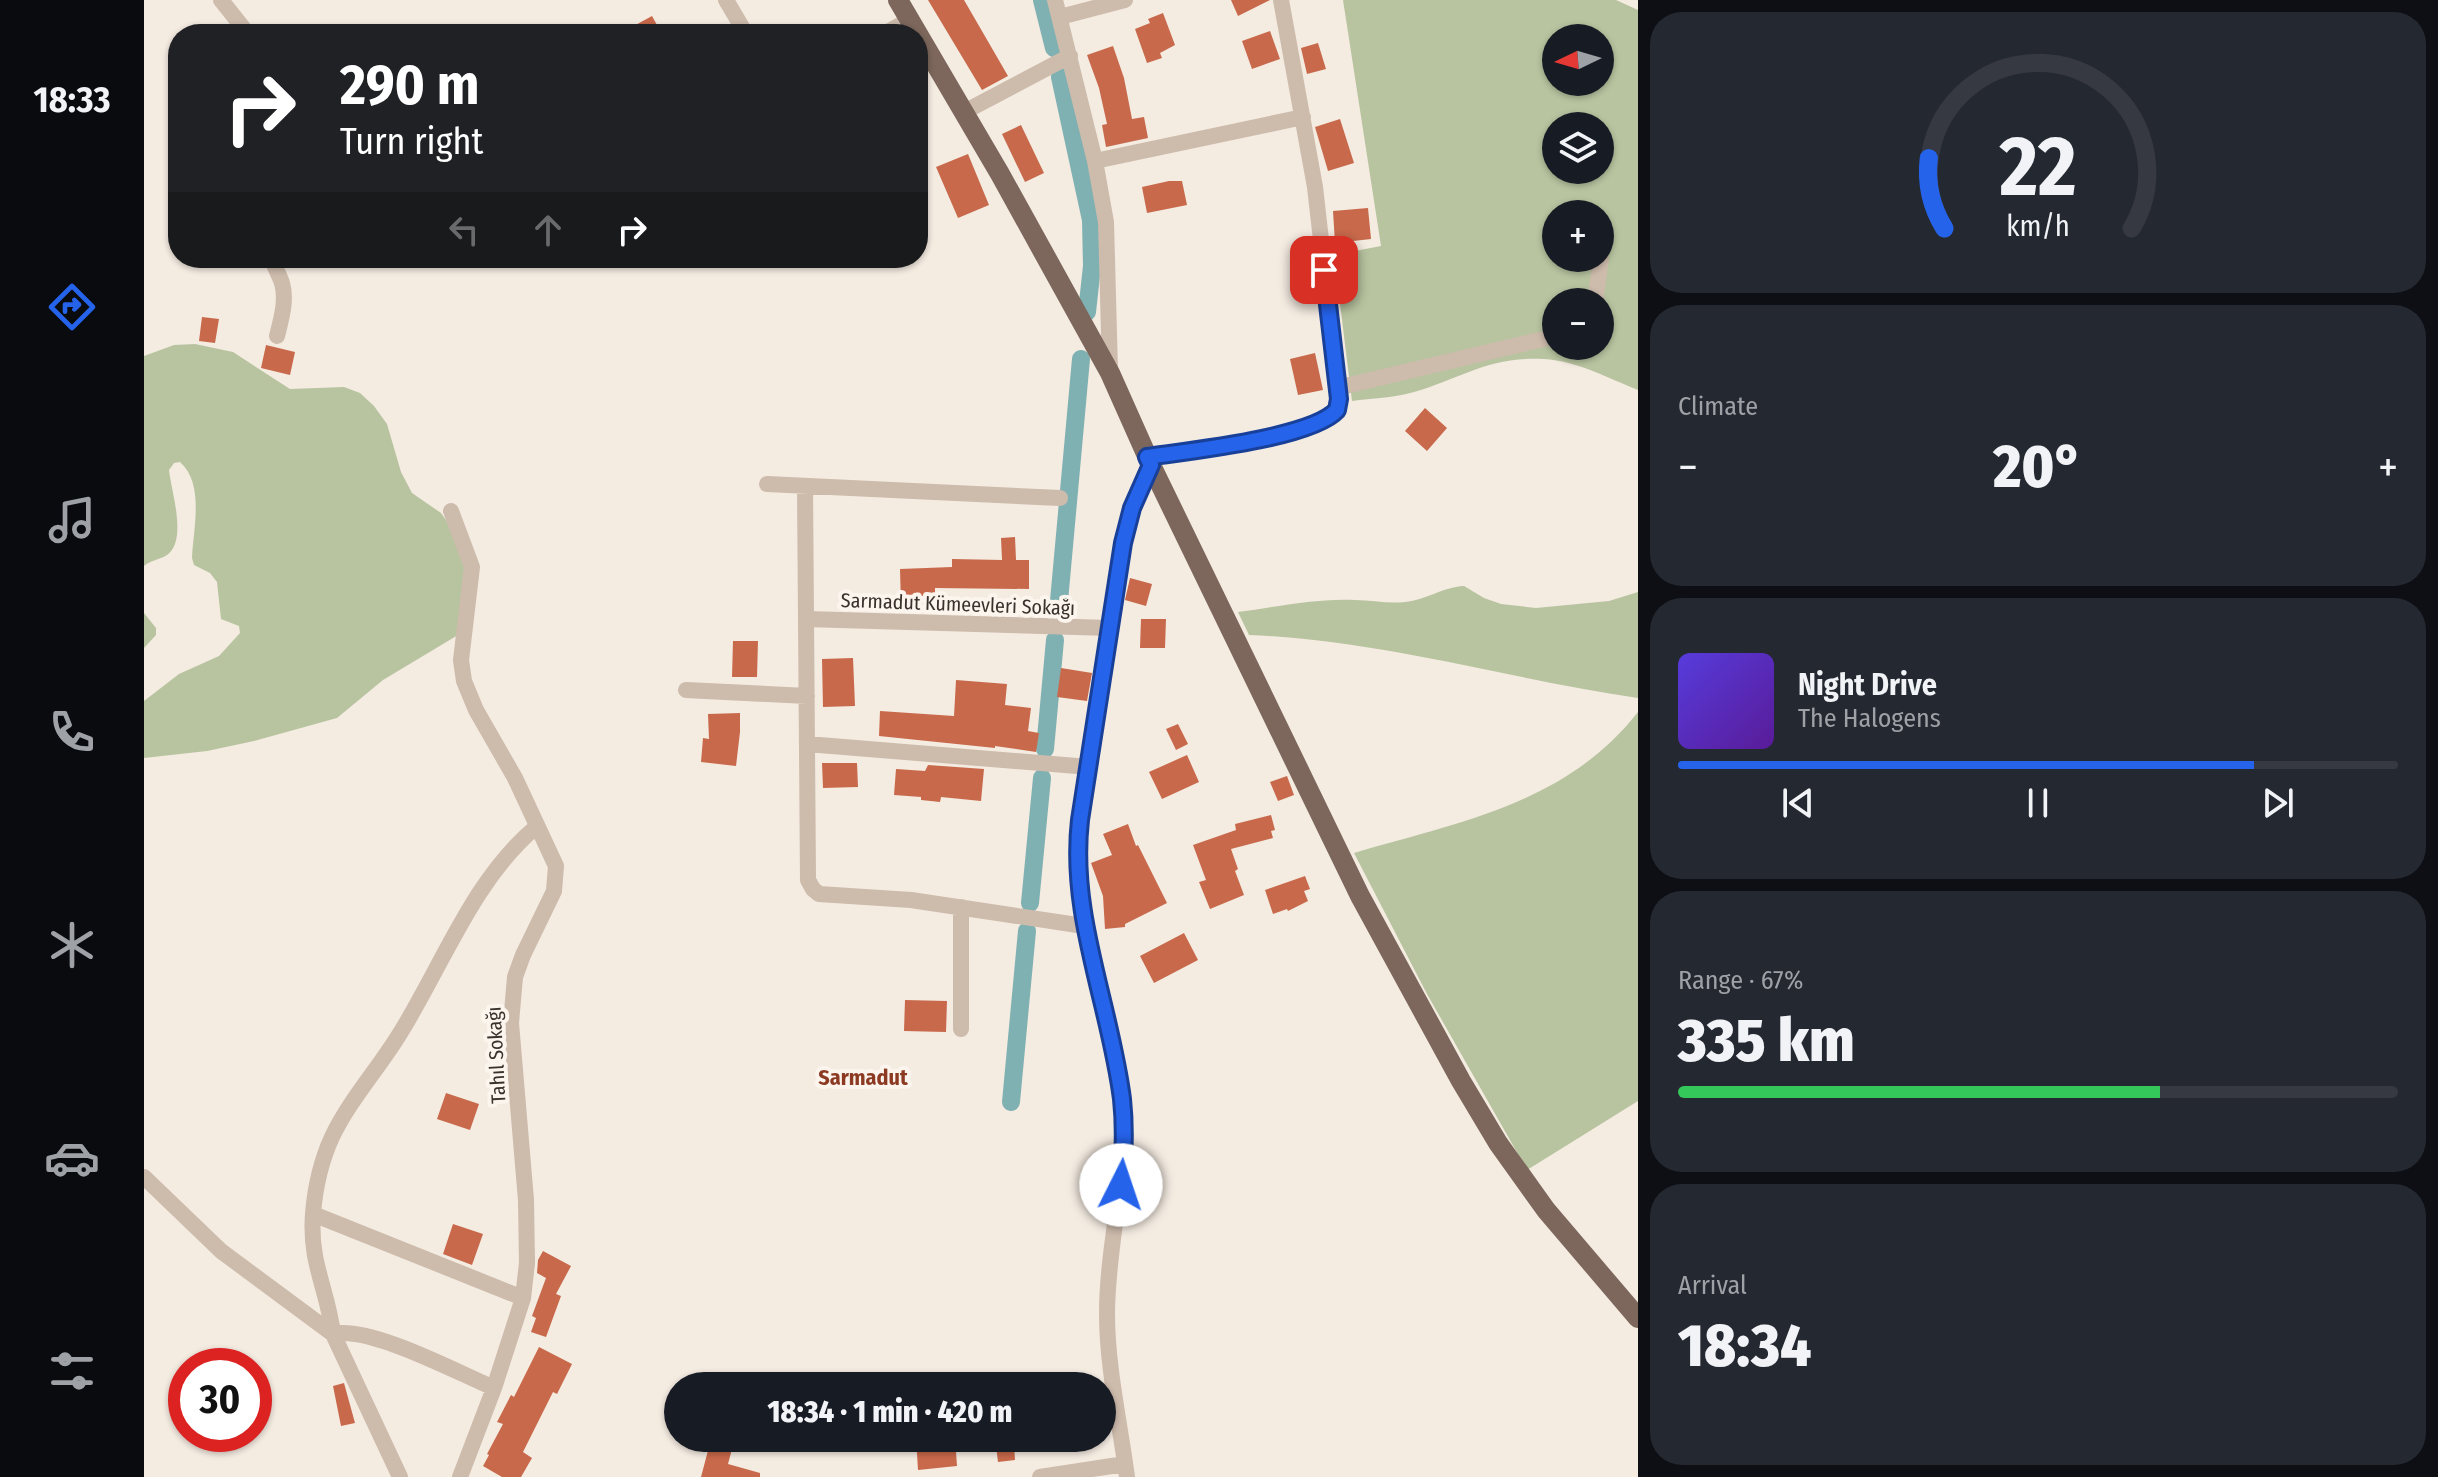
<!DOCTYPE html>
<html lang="en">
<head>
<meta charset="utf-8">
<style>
  :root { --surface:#171b24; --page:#242831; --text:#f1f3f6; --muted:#9ea1a6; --line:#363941; --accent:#2563eb }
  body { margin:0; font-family:"Fira Sans Condensed",sans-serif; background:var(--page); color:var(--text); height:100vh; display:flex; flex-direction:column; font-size:30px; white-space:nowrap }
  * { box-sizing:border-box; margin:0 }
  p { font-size:26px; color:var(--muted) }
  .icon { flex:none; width:44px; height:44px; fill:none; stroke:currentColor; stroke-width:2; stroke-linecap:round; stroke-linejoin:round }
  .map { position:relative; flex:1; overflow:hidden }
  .side { display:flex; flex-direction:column; gap:12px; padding:12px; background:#0d0f14; width:800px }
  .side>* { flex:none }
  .top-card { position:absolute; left:24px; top:24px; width:760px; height:244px; border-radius:32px; box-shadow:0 2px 6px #0004; background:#202124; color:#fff; overflow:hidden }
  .needle { width:52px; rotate:265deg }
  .tools { position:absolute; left:1398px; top:24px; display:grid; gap:16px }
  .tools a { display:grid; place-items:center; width:72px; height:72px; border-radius:50%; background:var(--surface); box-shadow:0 2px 6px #0004; font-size:40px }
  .speed { position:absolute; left:24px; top:1348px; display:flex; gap:16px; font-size:40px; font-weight:700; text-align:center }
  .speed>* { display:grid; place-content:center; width:104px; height:104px; border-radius:50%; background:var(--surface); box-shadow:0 2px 6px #0004; line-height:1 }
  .speed .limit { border:12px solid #d22; background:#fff; color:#111 }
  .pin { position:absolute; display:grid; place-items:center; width:68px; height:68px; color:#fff; margin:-34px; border-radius:16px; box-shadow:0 4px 12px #0006 }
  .me { position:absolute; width:88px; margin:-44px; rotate:4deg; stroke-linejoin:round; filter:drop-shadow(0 0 6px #0008) }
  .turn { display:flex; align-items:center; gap:28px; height:168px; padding:0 40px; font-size:36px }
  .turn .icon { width:104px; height:104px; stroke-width:2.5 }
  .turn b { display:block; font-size:56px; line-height:68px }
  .lanes { display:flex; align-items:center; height:76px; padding:0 40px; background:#0003; justify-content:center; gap:40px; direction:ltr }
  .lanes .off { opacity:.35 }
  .big { font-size:60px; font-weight:800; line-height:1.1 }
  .side .widget { flex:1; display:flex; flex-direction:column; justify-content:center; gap:12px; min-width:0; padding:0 28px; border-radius:32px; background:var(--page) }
  .side .dial { align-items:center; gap:0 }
  .dial svg { height:208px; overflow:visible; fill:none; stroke:var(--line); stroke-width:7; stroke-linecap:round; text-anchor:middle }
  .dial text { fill:var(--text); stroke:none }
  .song { display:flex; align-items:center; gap:24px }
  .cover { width:96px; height:96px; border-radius:12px; background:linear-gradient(135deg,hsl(250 70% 55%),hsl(270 70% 35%)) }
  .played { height:8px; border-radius:4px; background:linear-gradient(90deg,var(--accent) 80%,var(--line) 80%) }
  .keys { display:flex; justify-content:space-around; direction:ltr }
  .heat { display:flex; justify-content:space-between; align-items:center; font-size:44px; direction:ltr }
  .charge { height:12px; border-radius:6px; background:linear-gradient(90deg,#34c759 67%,var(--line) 0) }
  .trip { position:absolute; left:520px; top:1372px; width:452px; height:80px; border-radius:40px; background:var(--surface); box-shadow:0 2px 6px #0004; font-weight:800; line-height:80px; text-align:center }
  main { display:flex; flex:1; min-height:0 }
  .tab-bar { display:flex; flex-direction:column; width:144px; justify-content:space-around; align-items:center; background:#090b0e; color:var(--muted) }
  .tab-bar .icon { width:56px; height:56px }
  .tab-bar .current { color:var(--accent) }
  .tab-bar b { font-size:36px; color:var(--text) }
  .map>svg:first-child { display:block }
</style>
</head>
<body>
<main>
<nav class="tab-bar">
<b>18:33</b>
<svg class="icon current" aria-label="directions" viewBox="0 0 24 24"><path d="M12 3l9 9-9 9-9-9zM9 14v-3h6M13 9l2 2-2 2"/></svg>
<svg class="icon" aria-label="music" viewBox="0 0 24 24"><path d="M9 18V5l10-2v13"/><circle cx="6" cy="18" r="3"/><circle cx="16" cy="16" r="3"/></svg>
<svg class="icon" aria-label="phone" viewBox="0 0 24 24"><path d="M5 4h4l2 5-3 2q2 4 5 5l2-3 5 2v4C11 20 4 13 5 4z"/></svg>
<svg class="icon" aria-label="climate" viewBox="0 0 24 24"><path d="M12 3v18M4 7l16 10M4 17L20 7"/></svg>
<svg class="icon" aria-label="car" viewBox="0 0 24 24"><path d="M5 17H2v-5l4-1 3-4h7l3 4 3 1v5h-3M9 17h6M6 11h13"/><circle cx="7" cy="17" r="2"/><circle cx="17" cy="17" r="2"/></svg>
<svg class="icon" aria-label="filters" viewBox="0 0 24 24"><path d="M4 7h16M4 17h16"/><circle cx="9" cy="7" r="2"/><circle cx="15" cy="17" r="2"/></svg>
</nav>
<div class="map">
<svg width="1494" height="1477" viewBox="0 0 1494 1477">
  <rect width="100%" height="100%" fill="#f4ebe1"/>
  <!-- green -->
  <path fill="#b8c4a0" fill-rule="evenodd" d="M 1199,0 L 1472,0 L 1494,10 L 1494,390 C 1464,378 1433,361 1400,359 C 1345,356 1318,378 1270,392 C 1250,398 1228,398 1208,401 L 1190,255 L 1237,246 ZM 1412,38 L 1456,38 L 1456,82 L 1412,82 ZM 1412,126 L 1456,126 L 1456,170 L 1412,170 ZM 1412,214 L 1456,214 L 1456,258 L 1412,258 ZM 1412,302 L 1456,302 L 1456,346 L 1412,346 Z
    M 51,344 L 89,352 L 146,389 L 200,387 L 216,393 L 230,406 L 243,424 L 257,472 L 268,493 L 297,513 L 311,533 L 321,561 L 314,635 L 239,680 L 193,718 L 110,741 L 63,751 L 0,758 L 0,701 L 35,674 L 75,656 L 96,633 L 95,626 L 77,619 L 73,582 L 66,573 L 50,565 L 48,558 C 49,530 61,484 36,462 L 30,463 L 25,470 C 27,491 44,540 23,555 C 15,560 7,560 0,566 L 0,356 L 30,345 Z
    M 1320,586 L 1340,598 L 1357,604 L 1392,608 L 1465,601 L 1494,592 L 1494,698 C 1364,679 1237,640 1105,635 L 1094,612 C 1132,607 1173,598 1211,600 C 1228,600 1244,604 1261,602 C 1283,600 1298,587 1320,586 Z
    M 0,613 L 12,628 L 12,635 L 0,648 Z
    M 1494,712 L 1494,1101 L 1383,1170 L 1283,994 L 1210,853 C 1315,822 1422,804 1494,712 Z"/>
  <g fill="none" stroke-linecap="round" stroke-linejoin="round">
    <!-- canal -->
    <path stroke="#7fb0b2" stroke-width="18" d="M 898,0 L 910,48
      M 916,77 L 947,220 L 948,266 L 943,312
      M 914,612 L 937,359
      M 901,749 L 911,640
      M 886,903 L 898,778
      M 867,1102 L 883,931"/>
  </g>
  <!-- building -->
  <path fill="#c8694b" d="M 784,0 L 820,0 L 864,76 L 838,90 Z
    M 1087,0 L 1126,0 L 1094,16 Z
    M 1019,13 L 1031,45 L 1016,53 L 1018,58 L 1003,63 L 991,29 L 1006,23 L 1004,19 Z
    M 508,16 L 518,34 L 475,34 Z
    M 1126,31 L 1136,59 L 1108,69 L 1098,41 Z
    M 1174,43 L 1182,69 L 1163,74 L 1157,48 Z
    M 969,46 L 980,78 L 988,119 L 1000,117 L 1004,138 L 962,147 L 958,125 L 963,124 L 955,88 L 943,55 Z
    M 1196,119 L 1210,163 L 1184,171 L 1171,127 Z
    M 877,125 L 900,173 L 881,182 L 858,134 Z
    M 824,154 L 845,205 L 814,218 L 792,167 Z
    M 1025,181 L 1038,181 L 1043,205 L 1003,213 L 998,187 Z
    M 1224,208 L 1227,239 L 1191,243 L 1189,211 Z
    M 58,317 L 75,319 L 71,343 L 55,341 Z
    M 122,345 L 151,352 L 146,375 L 117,368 Z
    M 1171,353 L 1179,390 L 1154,395 L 1146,359 Z
    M 1281,408 L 1303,428 L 1283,451 L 1261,431 Z
    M 871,537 L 872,560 L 885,560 L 885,589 L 791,588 L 791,604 L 757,604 L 756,569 L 808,567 L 808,559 L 858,560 L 857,538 Z
    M 986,578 L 1008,584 L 1002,606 L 981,600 Z
    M 997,619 L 1022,619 L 1021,648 L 996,648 Z
    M 589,641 L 614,641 L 613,677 L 588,677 Z
    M 709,658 L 711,706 L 679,707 L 678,659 Z
    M 917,668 L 948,673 L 943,701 L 913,697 Z
    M 812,680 L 863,684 L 861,705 L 887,708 L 884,731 L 895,733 L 892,752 L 851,746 L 851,748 L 735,736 L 736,711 L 810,716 Z
    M 596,713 L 596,732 L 592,766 L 557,762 L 559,738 L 565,739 L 564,714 Z
    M 1034,724 L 1044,744 L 1032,750 L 1022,729 Z
    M 1043,755 L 1055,782 L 1018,799 L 1005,772 Z
    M 678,763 L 713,763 L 714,787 L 679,788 Z
    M 784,765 L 840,769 L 837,801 L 797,797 L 796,802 L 777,800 L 777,797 L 750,795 L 752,769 L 781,771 Z
    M 1143,776 L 1150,795 L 1134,801 L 1126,782 Z
    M 1127,815 L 1131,830 L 1127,831 L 1129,838 L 1087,849 L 1094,869 L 1091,871 L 1100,895 L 1066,909 L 1055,882 L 1062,880 L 1049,845 L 1092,830 L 1091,824 Z
    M 984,824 L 992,846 L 994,845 L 1023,903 L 981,924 L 981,927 L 961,929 L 959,896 L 947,863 L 968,855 L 959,834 Z
    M 1161,876 L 1166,889 L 1160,891 L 1164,901 L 1144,911 L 1143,909 L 1129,914 L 1121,890 Z
    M 1040,933 L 1054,960 L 1010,983 L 996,956 Z
    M 761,1000 L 803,1001 L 802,1032 L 760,1031 Z
    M 302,1093 L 335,1104 L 326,1130 L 293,1119 Z
    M 309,1224 L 339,1234 L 328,1265 L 299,1254 Z
    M 399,1251 L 427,1266 L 412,1294 L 417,1296 L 402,1337 L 387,1332 L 392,1318 L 388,1316 L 402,1278 L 393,1273 L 394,1260 Z
    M 395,1347 L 428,1364 L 413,1394 L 409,1392 L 379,1452 L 388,1458 L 377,1477 L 358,1477 L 339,1466 L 345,1455 L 343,1454 L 359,1424 L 353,1422 L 367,1395 L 370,1397 Z
    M 200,1383 L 211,1423 L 197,1426 L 189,1386 Z
    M 772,1438 L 811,1438 L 813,1466 L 774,1470 Z
    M 566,1443 L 588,1449 L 584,1464 L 616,1473 L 616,1477 L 557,1477 Z
    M 870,1445 L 871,1460 L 854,1462 L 852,1446 Z"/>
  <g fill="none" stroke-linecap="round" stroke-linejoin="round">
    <!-- minor -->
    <path stroke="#cdbbac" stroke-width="16" d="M 77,0 L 104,34
      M 582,0 L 602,34
      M 911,0 L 951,161 L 962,222 L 966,371
      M 916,17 L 981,0
      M 740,34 L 767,19
      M 820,112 L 926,56
      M 951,161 L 1159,117
      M 128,258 C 130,267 135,274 138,283 C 143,300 137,320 133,336
      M 1451,302 L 1457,259
      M 1193,388 L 1412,336
      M 1003,457 C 1045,451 1167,439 1193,410 L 1195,399 L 1171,187 L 1137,0
      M 623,484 L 916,498
      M 661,486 L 664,880 L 669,889 L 675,894 L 767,900 L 940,926
      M 307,511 L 328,567 L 317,660 L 320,681 L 332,710 L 371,778 L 412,866 L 410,891 L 379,955 L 371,977 L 367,1023 L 382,1200 L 383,1263 L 379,1298 L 350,1388 L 316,1477
      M 662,619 L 966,628
      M 542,690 L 663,696
      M 663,744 L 945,767
      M 817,1029 L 817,907
      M 0,1177 L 77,1251 L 189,1334 L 256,1477
      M 169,1214 L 379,1298
      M 350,1388 C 312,1372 227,1326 189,1334 C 184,1290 165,1263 169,1214 C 171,1188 177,1161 188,1137 C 205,1101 234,1069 255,1035 C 299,965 328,881 392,827
      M 896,1477 L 981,1464
      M 983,1477 C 976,1424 963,1367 963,1314 C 963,1242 985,1173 978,1101 C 968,1006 924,918 936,820 L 979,543 L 988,508 L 1007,465"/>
    <!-- major -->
    <path stroke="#7d675c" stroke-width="20" d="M 754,0 L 856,174 L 966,373 L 1007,465 L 1216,896 L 1317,1081 L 1354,1143 L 1402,1210 L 1494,1318"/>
  </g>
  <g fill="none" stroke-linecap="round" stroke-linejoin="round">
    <!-- route casing -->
    <g stroke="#184099" stroke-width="20">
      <path id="route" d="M 977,1185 C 980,1156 981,1127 978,1099 C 966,1004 925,916 936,820 L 979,543 L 988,508 L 1007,465 L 1003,457 C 1044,451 1168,438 1193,410 L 1195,399 L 1180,270"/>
    </g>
    <!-- route -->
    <use href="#route" stroke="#2563eb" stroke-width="14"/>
  </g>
  <g text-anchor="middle" stroke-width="8" stroke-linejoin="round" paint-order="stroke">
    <!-- street labels -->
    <g font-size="20" fill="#3b302b" stroke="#fbf5ee">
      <text transform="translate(814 604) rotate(2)" y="7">Sarmadut Kümeevleri Sokağı</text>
      <text transform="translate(352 1055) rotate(-93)" y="7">Tahıl Sokağı</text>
    </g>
    <!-- neighbourhood labels -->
    <g font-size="22" font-weight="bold" fill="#8c3b22" stroke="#fbf5ee">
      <text x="719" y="1085">Sarmadut</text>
    </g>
  </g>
</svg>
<div class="tools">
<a><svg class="needle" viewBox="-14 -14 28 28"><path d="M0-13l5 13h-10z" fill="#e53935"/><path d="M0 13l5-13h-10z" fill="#9ea1a6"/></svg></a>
<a><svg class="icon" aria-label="layers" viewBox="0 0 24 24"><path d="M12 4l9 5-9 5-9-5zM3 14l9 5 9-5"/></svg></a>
<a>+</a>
<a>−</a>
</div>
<div class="speed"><div class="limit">30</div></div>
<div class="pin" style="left:1180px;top:270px;background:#d93025"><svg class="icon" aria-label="arrive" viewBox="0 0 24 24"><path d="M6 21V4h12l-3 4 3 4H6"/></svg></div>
<svg class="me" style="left:977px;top:1185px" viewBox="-20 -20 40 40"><circle r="19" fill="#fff"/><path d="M0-13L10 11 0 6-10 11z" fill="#2563eb"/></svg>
<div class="trip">18:34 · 1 min · 420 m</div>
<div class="top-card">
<div class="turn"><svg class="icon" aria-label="right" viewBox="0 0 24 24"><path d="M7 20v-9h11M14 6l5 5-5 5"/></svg><div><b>290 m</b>Turn right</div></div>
<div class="lanes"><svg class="icon off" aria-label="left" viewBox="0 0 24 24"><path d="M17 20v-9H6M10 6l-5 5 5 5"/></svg><svg class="icon off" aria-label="ahead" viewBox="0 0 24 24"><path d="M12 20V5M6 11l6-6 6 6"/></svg><svg class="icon" aria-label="right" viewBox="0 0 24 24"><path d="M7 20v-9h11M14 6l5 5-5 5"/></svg></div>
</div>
</div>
<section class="side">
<div class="widget dial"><svg viewBox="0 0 100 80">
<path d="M14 69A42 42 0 1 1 86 69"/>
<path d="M14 69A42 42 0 0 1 8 42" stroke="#2563eb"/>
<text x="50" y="56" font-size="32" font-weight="700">22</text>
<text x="50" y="72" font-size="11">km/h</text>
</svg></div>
<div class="widget"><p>Climate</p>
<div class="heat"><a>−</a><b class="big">20°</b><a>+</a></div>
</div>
<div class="widget">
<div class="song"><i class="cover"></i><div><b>Night Drive</b><p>The Halogens</p></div></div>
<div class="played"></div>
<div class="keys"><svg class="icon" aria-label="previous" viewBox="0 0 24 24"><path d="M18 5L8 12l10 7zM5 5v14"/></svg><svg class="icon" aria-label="pause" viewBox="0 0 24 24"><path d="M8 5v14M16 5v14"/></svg><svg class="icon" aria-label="next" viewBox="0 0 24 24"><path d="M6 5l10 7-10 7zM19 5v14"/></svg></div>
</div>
<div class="widget"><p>Range · 67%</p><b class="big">335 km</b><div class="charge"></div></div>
<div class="widget"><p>Arrival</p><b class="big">18:34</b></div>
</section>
</main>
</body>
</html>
